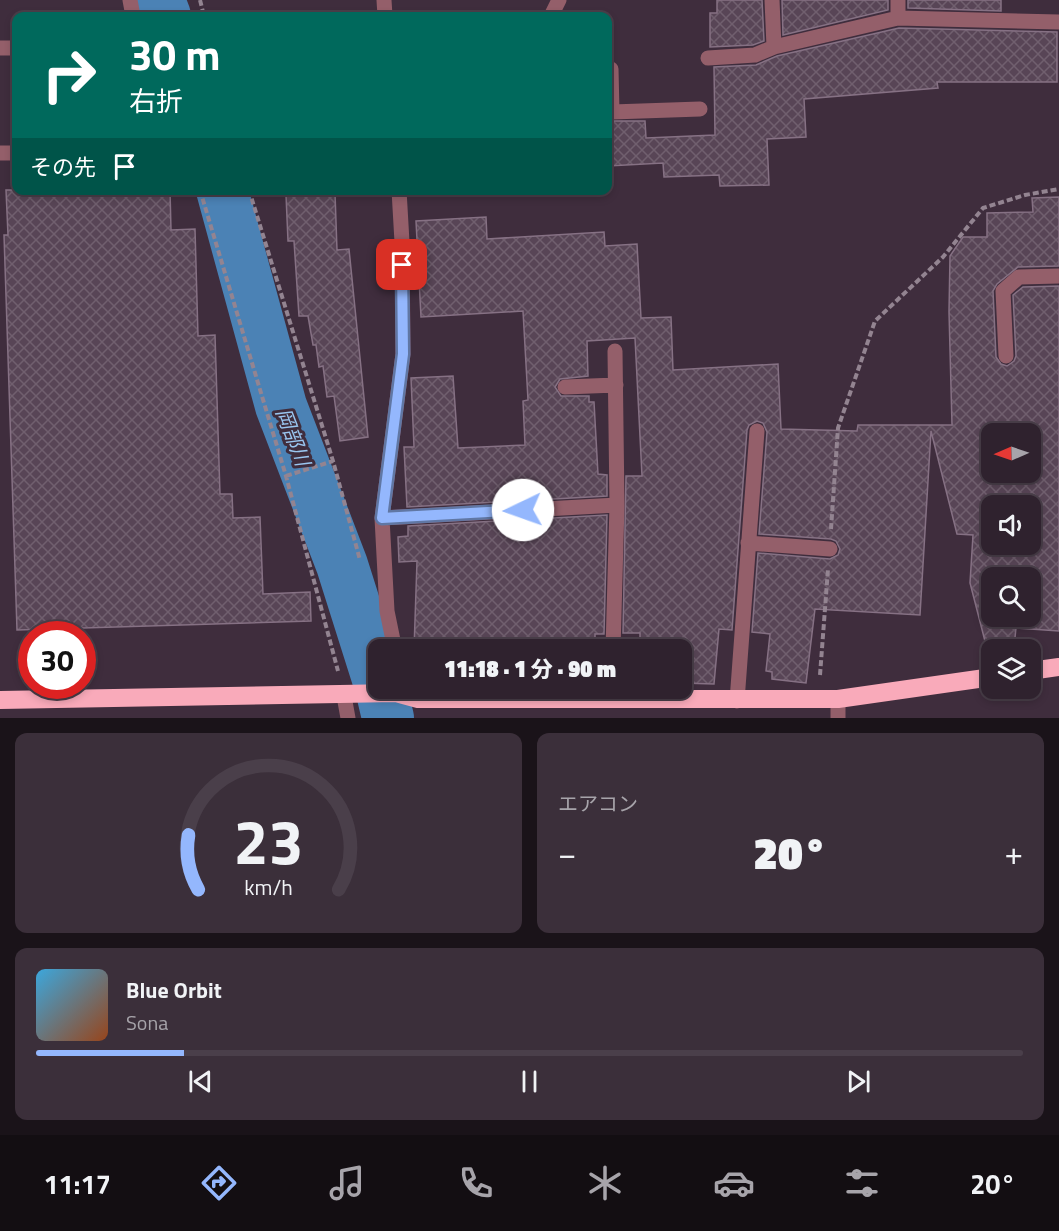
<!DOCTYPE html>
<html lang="ja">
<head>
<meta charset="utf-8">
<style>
  :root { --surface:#2f222e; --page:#3b2f3a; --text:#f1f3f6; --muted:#a7a4aa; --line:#4a3f4a; --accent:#94b7fd }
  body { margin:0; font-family:"Titillium Web","Noto Sans JP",sans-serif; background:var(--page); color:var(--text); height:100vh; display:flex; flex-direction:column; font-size:22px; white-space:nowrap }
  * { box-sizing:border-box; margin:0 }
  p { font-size:20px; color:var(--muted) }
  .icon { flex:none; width:33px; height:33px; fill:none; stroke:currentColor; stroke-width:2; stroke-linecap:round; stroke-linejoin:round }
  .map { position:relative; height:718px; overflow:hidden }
  .drawer { display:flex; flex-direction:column; gap:15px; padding:15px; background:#1a1319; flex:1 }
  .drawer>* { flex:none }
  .top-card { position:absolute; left:12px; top:12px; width:600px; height:183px; border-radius:12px; box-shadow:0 3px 9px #0003,0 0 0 2px var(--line); background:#00695c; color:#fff; overflow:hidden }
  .needle { width:39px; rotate:268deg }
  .tools { position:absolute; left:981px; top:423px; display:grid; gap:12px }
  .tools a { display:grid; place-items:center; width:60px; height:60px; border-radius:12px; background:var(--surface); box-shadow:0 3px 9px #0003,0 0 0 2px var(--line); font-size:30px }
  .speed { position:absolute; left:18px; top:621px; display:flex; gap:12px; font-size:30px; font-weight:700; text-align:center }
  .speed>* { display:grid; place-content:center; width:78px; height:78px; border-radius:50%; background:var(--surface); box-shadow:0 3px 9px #0003,0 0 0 2px var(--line); line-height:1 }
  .speed .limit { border:9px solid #d22; background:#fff; color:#111 }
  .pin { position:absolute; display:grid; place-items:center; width:51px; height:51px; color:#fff; margin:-26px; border-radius:12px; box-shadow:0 3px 9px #0006 }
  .me { position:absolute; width:66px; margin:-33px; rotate:267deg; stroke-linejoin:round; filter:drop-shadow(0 0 4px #0008) }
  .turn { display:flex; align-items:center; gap:21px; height:126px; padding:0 18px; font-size:27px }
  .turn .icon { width:78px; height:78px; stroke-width:2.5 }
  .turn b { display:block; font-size:42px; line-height:51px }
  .then { display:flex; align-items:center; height:57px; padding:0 18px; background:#0003; gap:12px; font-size:22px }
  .big { font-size:45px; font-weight:800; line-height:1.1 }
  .drawer .card { flex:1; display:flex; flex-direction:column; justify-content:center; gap:9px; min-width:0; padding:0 21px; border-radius:12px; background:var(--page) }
  .drawer .dial { align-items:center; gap:0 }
  .dial svg { height:156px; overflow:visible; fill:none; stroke:var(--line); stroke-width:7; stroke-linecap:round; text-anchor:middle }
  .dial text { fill:var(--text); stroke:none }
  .song { display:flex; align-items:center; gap:18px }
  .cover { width:72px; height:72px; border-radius:9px; background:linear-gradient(135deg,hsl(200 70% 55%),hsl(20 70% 35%)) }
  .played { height:6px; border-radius:3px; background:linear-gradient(90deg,var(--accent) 15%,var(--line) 15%) }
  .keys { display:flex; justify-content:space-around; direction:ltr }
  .heat { display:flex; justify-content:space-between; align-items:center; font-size:33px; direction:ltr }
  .drawer .tiles { flex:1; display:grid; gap:15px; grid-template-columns:1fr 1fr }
  .card:last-child { grid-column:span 2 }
  .trip { position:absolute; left:368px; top:639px; width:324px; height:60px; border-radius:12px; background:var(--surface); box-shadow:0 3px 9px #0003,0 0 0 2px var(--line); font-weight:800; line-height:60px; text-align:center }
  .menu { display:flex; height:96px; justify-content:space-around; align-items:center; background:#130e12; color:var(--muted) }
  .menu .icon { width:42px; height:42px }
  .menu .on { color:var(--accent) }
  .menu b { font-size:27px; color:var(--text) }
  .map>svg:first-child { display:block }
</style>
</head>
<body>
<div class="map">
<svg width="1059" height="718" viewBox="0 0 1059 718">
  <defs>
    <pattern id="building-cross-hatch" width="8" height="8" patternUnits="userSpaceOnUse" patternTransform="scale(1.5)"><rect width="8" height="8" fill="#584556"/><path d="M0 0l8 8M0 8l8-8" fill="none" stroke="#705f6e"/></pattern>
  </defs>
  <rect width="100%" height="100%" fill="#3f2d3d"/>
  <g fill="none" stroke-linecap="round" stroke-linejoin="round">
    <!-- river -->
    <path stroke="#4b82b5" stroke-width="52" d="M 159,0 L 165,16
      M 222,190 L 281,406 L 342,565 L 378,679
      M 381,688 L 388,718"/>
  </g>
  <!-- building -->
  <path fill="url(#building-cross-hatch)" stroke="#867184" stroke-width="1.5" fill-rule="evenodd" d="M 717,0 L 762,0 L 764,41 L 753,45 L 710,47 L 710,13 L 717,13 Z
    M 782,0 L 888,0 L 888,10 L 783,35 Z
    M 908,0 L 1001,0 L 1001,11 L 908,8 Z
    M 899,28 L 1057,32 L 1057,82 L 937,82 L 938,88 L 804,99 L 806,137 L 767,139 L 769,185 L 720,186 L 719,175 L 664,177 L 663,163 L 608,166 L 608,121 L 645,121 L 646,138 L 715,135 L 714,67 L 756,65 L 777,56 Z
    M 6,190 L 170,190 L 171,230 L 195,229 L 198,336 L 215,335 L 220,494 L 232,494 L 233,518 L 260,517 L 263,594 L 310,592 L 311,621 L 17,630 L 4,235 L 8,235 Z
    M 335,193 L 337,250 L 349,249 L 368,437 L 340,441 L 334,396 L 327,397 L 323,366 L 319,367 L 316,345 L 313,345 L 308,316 L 299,316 L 294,241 L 288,241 L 286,195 Z
    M 1059,197 L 1059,266 L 1018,267 L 997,284 L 993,291 L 996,357 L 1001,364 L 1007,366 L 1014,361 L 1016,356 L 1013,295 L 1023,287 L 1059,286 L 1059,631 L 1016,628 L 1014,647 L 986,645 L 970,583 L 973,535 L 957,534 L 931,431 L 920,615 L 815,609 L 806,683 L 772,679 L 772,672 L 766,671 L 770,634 L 752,632 L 758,553 L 830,559 L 838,555 L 840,549 L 836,541 L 831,539 L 759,534 L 767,432 L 763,423 L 757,421 L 749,425 L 747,430 L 732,630 L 719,629 L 714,684 L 681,683 L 681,650 L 640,650 L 640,633 L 623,633 L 626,476 L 642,476 L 635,338 L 587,341 L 588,376 L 560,379 L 555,387 L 561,396 L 589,396 L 589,402 L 594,402 L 598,474 L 607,475 L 607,496 L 407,507 L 404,447 L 414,447 L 411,378 L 453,376 L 458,448 L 525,445 L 523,401 L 528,400 L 523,311 L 421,317 L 416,221 L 486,217 L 487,239 L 604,232 L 605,246 L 637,244 L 641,318 L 671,317 L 673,370 L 778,364 L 781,429 L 857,431 L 858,425 L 952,425 L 949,312 L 950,256 L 963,237 L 987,237 L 987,213 L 1033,212 L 1032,198 ZM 992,434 L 1030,434 L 1030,472 L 992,472 ZM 992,506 L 1030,506 L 1030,544 L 992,544 ZM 992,578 L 1030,578 L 1030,616 L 992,616 Z
    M 607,515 L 604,634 L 595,634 L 595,650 L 414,650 L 417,561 L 399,562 L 398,537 L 408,536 L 408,526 Z"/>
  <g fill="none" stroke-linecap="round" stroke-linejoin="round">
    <!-- path -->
    <path stroke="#938491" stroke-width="4" stroke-dasharray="6 3" stroke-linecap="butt" d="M 200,0 L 204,16
      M 200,190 L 286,476 L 338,671
      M 249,190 L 333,461 L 360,560
      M 286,476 L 333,461
      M 831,529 L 838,428 L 875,321 L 943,257 L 983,208 L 1025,195 L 1059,189
      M 820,675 L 828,569"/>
    <!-- minor -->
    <path stroke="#945f6a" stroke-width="15" d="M 130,0 L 133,16
      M 384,0 L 385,16
      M 772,0 L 774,47
      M 898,0 L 898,18
      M 551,16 L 559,0
      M 0,48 L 16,48
      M 708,58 L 755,55 L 774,47 L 898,18 L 1059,22
      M 608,69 L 611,69 L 612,112 L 700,109
      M 0,153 L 16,153
      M 1006,356 L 1003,291 L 1019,277 L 1059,276
      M 565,387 L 616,385
      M 382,518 L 617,505
      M 748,543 L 830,549
      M 395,650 L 387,611 L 382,518 L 403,354 L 402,242 L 399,190
      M 613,650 L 617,505 L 615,351
      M 344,696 L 348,718
      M 737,701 L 757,431
      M 838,718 L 838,699"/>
    <!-- highway -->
    <path stroke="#f9aaba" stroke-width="18" d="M 1030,671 L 1059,667
      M 0,700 L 396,693 L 418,699 L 838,699 L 992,677"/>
  </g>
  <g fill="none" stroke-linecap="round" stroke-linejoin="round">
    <!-- route casing -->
    <g stroke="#6077a4" stroke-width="15">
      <path id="route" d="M 402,265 L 403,354 L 382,518 L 523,510"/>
    </g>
    <!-- route -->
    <use href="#route" stroke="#94b7fd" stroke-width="10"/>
  </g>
  <g text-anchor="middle" stroke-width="6" stroke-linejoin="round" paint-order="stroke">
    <!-- water labels -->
    <g font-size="20" font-style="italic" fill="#9ac6f0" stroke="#3f2d3d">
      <text transform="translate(293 437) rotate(69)" y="7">岡部川</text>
    </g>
  </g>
</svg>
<div class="tools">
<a><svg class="needle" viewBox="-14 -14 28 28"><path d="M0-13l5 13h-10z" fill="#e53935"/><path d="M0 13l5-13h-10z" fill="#a7a4aa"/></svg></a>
<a><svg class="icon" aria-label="sound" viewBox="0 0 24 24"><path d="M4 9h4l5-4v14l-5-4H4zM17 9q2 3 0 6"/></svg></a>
<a><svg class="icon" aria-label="search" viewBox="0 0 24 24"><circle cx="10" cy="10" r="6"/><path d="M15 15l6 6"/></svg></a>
<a><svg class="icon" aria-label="layers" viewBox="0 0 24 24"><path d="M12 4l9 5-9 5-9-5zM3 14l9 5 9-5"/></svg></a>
</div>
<div class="speed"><div class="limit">30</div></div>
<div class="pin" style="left:402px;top:265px;background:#d93025"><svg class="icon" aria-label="arrive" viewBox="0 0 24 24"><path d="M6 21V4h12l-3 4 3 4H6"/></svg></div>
<svg class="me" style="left:523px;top:510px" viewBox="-20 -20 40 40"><circle r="19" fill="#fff"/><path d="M0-13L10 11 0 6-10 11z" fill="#94b7fd"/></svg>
<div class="trip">11:18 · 1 分 · 90 m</div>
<div class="top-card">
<div class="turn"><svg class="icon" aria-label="right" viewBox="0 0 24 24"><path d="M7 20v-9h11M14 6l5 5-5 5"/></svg><div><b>30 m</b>右折</div></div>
<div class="then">その先<svg class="icon" aria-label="arrive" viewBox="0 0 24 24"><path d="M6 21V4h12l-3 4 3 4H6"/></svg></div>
</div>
</div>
<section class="drawer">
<div class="tiles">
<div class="card dial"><svg viewBox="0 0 100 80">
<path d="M14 69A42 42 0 1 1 86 69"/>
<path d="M14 69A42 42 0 0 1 9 41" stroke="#94b7fd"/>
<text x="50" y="56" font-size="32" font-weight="700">23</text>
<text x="50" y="72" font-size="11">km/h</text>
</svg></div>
<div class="card"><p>エアコン</p>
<div class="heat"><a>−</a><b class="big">20°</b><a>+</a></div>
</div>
<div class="card">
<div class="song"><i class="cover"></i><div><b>Blue Orbit</b><p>Sona</p></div></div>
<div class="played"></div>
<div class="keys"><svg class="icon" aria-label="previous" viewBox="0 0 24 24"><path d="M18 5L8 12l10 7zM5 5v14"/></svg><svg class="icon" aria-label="pause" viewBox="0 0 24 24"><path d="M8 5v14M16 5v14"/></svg><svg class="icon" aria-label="next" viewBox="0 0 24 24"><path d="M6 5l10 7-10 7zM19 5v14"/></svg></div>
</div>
</div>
</section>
<nav class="menu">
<b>11:17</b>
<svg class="icon on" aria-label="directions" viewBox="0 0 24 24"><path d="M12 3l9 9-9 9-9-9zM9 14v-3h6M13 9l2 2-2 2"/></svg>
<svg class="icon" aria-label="music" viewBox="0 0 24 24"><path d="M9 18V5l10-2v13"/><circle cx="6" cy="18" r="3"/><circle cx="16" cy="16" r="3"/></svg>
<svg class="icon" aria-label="phone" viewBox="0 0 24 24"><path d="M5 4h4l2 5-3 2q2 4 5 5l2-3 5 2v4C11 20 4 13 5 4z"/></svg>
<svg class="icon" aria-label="climate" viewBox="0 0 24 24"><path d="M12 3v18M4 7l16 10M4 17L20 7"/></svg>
<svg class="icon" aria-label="car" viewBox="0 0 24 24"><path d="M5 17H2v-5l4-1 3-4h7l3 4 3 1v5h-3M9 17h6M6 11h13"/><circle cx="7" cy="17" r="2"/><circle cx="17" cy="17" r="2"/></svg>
<svg class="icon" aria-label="filters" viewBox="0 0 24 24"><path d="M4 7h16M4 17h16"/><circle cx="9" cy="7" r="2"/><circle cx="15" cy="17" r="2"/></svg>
<b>20°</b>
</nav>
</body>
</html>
